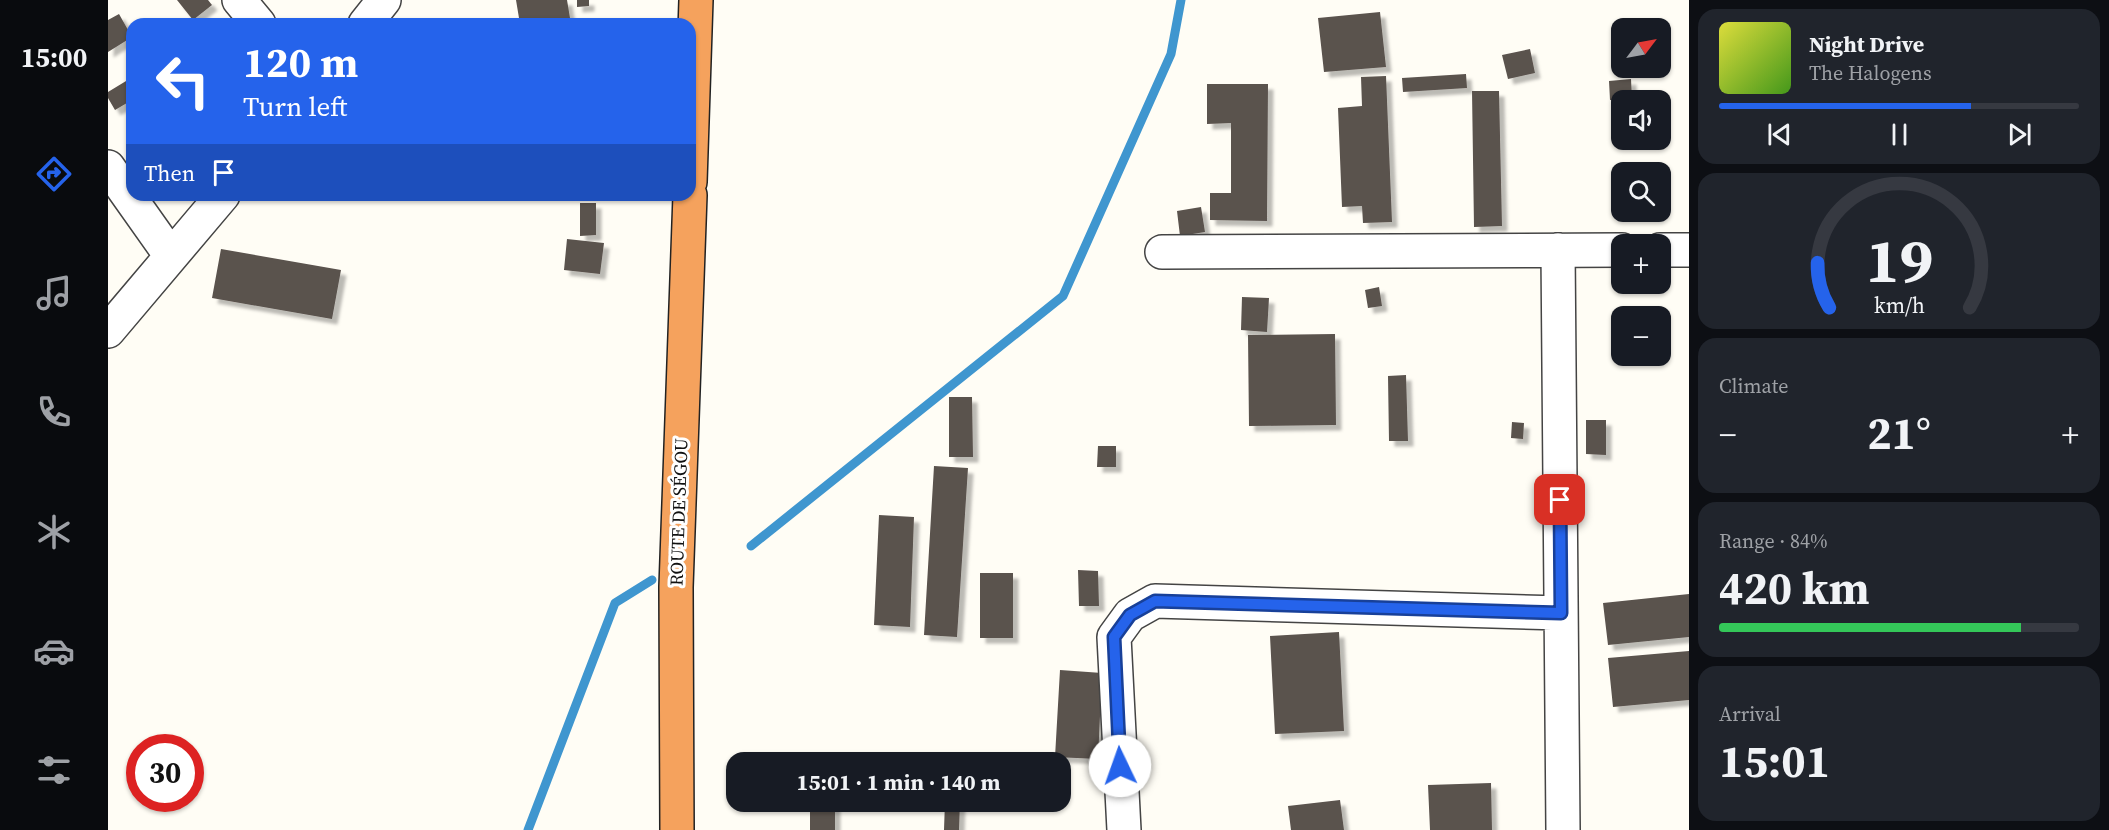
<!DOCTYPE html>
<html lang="en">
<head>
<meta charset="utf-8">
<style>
  :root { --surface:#171b24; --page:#20242c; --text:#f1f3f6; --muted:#9ea1a6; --line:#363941; --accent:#2563eb }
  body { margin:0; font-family:"Source Serif 4",serif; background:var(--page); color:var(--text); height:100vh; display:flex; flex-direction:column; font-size:22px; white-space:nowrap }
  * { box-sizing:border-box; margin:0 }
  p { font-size:20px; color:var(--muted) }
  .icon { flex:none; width:33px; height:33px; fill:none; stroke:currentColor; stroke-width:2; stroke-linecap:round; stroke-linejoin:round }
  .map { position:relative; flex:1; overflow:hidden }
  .panel { display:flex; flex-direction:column; gap:9px; padding:9px; background:#0d0f14; width:420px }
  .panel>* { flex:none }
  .guide { position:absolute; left:18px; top:18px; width:570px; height:183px; border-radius:18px; box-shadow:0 2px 4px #0004; background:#2563eb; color:#fff; overflow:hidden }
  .needle { width:39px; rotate:58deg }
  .buttons { position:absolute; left:1503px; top:18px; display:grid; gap:12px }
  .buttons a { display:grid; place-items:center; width:60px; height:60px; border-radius:12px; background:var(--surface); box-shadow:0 2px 4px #0004; font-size:30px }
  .speed { position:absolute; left:18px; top:734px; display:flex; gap:12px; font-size:30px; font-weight:700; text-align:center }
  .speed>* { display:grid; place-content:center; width:78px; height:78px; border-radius:50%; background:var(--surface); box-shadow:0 2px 4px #0004; line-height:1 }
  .speed .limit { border:9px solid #d22; background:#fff; color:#111 }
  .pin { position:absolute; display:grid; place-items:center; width:51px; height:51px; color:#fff; margin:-26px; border-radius:12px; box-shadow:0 3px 9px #0006 }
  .me { position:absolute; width:66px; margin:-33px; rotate:357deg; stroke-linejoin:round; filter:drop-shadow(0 0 4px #0008) }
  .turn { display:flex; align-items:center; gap:21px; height:126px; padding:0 18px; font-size:27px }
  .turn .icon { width:78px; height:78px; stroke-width:2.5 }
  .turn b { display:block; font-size:42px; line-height:51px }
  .then { display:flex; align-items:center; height:57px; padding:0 18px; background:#0003; gap:12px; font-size:22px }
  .big { font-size:45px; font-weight:700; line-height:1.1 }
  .panel .tile { flex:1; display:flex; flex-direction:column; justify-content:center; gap:9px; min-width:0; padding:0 21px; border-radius:18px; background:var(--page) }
  .panel .dial { align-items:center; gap:0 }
  .dial svg { height:156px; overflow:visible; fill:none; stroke:var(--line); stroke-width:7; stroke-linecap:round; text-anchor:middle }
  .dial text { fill:var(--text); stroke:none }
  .song { display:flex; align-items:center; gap:18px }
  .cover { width:72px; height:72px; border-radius:9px; background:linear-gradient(135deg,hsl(60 70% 55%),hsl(100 70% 35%)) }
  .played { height:6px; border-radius:3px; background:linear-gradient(90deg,var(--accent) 70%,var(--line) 70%) }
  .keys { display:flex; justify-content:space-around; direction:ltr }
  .heat { display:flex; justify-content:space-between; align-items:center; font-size:33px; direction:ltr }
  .charge { height:9px; border-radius:4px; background:linear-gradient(90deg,#34c759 84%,var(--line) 0) }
  .trip { position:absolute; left:618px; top:752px; width:345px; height:60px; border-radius:18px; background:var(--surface); box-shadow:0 2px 4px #0004; font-weight:700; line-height:60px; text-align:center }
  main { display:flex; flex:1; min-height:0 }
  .tab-bar { display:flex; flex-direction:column; width:108px; justify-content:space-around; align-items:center; background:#090b0e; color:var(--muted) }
  .tab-bar .icon { width:42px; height:42px }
  .tab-bar .selected { color:var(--accent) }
  .tab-bar b { font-size:27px; color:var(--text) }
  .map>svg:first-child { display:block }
</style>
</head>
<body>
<main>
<nav class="tab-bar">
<b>15:00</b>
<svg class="icon selected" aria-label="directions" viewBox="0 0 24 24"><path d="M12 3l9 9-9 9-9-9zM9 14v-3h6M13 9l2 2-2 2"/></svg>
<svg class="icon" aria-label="music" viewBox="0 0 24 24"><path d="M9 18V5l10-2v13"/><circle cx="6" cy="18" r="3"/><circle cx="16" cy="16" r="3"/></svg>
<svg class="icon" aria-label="phone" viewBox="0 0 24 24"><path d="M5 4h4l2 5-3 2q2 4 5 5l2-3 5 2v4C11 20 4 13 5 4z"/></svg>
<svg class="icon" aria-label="climate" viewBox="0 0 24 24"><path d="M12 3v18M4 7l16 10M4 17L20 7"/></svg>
<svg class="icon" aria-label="car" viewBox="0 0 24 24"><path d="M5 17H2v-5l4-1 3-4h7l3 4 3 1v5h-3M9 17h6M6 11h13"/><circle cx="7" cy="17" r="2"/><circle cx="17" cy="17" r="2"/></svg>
<svg class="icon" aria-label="filters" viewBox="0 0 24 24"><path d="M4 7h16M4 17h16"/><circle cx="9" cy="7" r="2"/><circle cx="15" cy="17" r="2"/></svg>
</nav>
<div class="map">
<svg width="1581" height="830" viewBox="0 0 1581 830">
  <defs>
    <filter id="shadow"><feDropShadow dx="5.5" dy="5.5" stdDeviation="1.5" flood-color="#0004"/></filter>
  </defs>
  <rect width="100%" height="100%" fill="#fffdf5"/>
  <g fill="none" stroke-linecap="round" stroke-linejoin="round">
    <!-- stream -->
    <path stroke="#3f96cf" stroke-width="9" d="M 643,546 L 955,296 L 1063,54 L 1073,0
      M 420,830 L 507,603 L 544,580"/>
  </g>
  <!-- building -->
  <path fill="#5a524d" filter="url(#shadow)" d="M 69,0 L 100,0 L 104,5 L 85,20 Z
    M 408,0 L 459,0 L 463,24 L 412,24 Z
    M 469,0 L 481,0 L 481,6 L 469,7 Z
    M 1272,12 L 1278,67 L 1216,72 L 1210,18 Z
    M 11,14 L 24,37 L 0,52 L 0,20 Z
    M 1422,49 L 1427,73 L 1400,79 L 1394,55 Z
    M 1358,74 L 1359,88 L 1295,92 L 1294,78 Z
    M 1278,76 L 1284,222 L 1255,223 L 1254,206 L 1234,207 L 1230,108 L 1254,106 L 1253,77 Z
    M 23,78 L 24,100 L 7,110 L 0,98 L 0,92 Z
    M 1523,79 L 1524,99 L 1502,100 L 1501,81 Z
    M 1099,84 L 1160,84 L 1159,221 L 1102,220 L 1102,193 L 1123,193 L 1123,123 L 1099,124 Z
    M 1364,91 L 1391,91 L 1394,226 L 1366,227 Z
    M 472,203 L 488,203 L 488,235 L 472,236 Z
    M 1093,207 L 1097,232 L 1072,236 L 1069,211 Z
    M 459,239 L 496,243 L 492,274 L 456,270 Z
    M 113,249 L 233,270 L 224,319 L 104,298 Z
    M 1271,287 L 1274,306 L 1260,308 L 1257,290 Z
    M 1134,297 L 1161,298 L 1159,332 L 1133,330 Z
    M 1227,334 L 1228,425 L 1141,426 L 1140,335 Z
    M 1298,375 L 1300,441 L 1281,441 L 1280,376 Z
    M 841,397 L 864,397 L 865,457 L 841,457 Z
    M 1478,420 L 1498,420 L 1498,455 L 1478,454 Z
    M 1404,422 L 1416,423 L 1415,439 L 1403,438 Z
    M 990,446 L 1008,446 L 1008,467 L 989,467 Z
    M 826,466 L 860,468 L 849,637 L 816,635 Z
    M 771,515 L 806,517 L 802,627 L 766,625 Z
    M 970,570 L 990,571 L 991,606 L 971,606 Z
    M 872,573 L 905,573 L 905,638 L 872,638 Z
    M 1581,594 L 1581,637 L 1500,645 L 1495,603 Z
    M 1231,632 L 1236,731 L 1167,734 L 1162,636 Z
    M 1581,651 L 1581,700 L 1505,707 L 1500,658 Z
    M 952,670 L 994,673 L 990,759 L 947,757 Z
    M 1383,783 L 1384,830 L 1322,830 L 1320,785 Z
    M 1232,800 L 1236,830 L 1183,830 L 1180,806 Z
    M 702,801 L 727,801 L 727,830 L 702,830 Z
    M 837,801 L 852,801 L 851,830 L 836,830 Z"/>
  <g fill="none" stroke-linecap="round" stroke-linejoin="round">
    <!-- minor casing -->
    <g stroke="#444" stroke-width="36">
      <path id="minor" d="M 131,0 L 151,24
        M 257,24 L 276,0
        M 0,167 L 63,256
        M 1450,250 L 1455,830
        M 1552,250 L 1581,250
        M 1054,252 L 1514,250
        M 0,331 L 115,195
        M 1016,830 L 1006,637 L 1022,615 L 1047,601 L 1453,613"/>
    </g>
    <!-- highway casing -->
    <g stroke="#222" stroke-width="36">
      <path id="highway" d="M 582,182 L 588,0
        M 569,830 L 568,587 L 582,195"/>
    </g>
    <!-- minor -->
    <use href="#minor" stroke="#fff" stroke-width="33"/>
    <!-- highway -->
    <use href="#highway" stroke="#f5a25d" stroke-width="33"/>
  </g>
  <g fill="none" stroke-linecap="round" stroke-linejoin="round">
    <!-- route casing -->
    <g stroke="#184099" stroke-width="15">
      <path id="route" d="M 1012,766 L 1006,637 L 1022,615 L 1047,601 L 1453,613 L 1452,500"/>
    </g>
    <!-- route -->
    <use href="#route" stroke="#2563eb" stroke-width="10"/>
  </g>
  <g text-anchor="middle" stroke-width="6" stroke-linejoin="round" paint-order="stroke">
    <!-- street labels -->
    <g font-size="18" fill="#111" stroke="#fff">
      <text transform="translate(571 512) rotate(-88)" y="6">ROUTE DE SÉGOU</text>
    </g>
  </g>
</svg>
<div class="buttons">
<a><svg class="needle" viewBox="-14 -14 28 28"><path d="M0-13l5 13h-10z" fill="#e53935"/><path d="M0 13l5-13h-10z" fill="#9ea1a6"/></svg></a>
<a><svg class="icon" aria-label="sound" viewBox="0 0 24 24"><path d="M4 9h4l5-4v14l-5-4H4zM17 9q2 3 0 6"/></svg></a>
<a><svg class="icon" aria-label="search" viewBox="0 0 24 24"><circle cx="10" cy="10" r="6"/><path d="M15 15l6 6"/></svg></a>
<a>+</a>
<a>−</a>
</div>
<div class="speed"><div class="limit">30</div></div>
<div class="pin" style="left:1452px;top:500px;background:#d93025"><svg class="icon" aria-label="arrive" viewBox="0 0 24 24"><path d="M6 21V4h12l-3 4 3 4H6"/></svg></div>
<svg class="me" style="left:1012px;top:766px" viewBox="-20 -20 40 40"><circle r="19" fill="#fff"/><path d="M0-13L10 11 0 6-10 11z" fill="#2563eb"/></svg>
<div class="trip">15:01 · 1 min · 140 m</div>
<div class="guide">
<div class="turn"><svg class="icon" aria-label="left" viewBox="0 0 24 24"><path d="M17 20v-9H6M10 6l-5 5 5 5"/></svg><div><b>120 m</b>Turn left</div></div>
<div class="then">Then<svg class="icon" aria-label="arrive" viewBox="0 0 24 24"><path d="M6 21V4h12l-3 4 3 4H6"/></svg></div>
</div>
</div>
<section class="panel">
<div class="tile">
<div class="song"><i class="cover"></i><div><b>Night Drive</b><p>The Halogens</p></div></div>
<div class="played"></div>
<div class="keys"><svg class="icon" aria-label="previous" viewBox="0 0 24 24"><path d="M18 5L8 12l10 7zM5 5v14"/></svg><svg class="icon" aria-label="pause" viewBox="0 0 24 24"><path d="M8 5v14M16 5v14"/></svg><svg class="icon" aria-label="next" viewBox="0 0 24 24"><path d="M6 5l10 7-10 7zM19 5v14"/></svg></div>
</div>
<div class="tile dial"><svg viewBox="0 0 100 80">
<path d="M14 69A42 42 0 1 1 86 69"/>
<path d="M14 69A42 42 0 0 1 8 46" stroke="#2563eb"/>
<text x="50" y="56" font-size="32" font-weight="700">19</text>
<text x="50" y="72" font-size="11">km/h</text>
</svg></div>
<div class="tile"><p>Climate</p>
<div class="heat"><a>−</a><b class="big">21°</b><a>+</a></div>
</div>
<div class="tile"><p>Range · 84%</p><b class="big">420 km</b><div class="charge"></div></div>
<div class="tile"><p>Arrival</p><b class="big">15:01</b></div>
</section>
</main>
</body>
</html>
